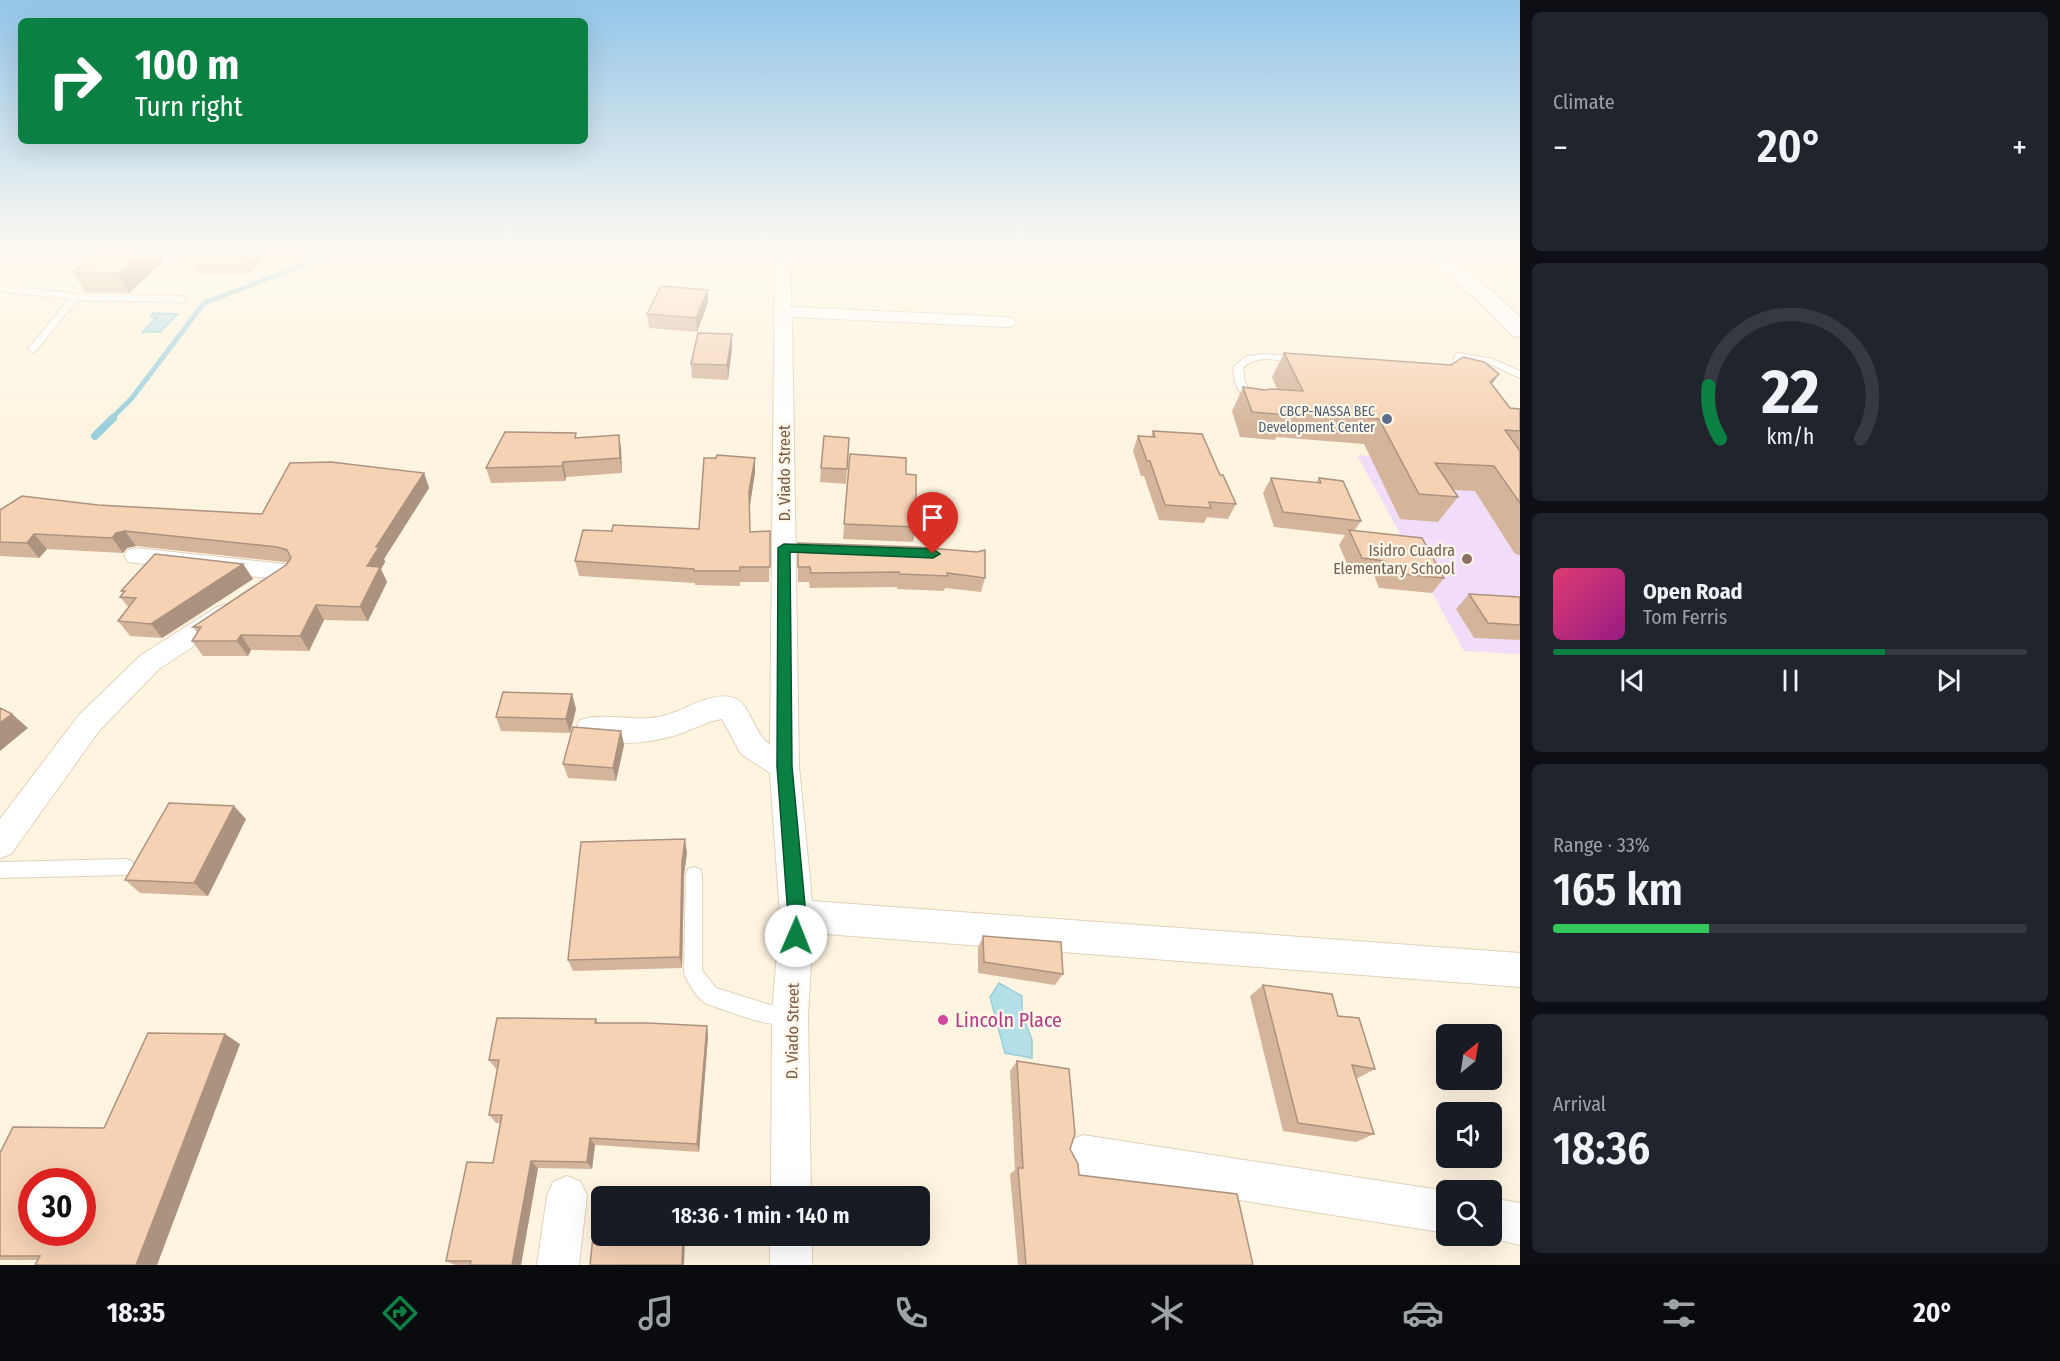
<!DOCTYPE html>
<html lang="en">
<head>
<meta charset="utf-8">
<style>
  :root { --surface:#171b24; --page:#20242c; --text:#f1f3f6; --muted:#9ea1a6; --line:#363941; --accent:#0b8043 }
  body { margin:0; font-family:"Fira Sans Condensed",sans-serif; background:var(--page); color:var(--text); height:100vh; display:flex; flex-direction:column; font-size:22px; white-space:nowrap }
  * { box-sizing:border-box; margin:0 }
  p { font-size:20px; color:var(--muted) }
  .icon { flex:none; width:33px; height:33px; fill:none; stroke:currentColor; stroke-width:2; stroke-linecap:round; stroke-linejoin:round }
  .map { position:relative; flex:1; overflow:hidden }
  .sheet { display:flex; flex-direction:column; gap:12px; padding:12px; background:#0d0f14; width:540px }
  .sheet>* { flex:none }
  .banner { position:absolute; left:18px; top:18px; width:570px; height:126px; border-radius:9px; box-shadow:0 6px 24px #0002; background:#0b8043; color:#fff; overflow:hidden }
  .needle { width:39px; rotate:30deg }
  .tools { position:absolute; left:1436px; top:1024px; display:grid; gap:12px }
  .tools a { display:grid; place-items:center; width:66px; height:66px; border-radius:9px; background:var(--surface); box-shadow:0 6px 24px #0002; font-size:30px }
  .speed { position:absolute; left:18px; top:1168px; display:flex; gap:12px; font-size:30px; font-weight:700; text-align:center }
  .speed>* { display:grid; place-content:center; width:78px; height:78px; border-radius:50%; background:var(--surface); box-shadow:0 6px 24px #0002; line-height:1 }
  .speed .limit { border:9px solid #d22; background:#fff; color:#111 }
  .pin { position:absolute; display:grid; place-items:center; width:51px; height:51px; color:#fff; margin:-62px -26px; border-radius:50% 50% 50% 0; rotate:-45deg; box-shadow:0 0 6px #0007 }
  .pin .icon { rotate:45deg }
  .me { position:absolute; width:66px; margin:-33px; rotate:1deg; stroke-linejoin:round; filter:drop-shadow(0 0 4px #0008) }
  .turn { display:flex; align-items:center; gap:21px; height:126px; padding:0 18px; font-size:27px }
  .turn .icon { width:78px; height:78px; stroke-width:2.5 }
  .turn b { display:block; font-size:42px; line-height:51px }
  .big { font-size:45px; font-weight:600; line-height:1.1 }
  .sheet .card { flex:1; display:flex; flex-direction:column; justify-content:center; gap:9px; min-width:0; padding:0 21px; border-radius:9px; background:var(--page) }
  .sheet .dial { align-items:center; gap:0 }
  .dial svg { height:156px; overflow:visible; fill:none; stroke:var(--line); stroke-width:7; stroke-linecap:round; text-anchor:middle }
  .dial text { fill:var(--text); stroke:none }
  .song { display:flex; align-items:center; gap:18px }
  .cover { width:72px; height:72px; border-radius:9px; background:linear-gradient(135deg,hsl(340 70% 55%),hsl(310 70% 35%)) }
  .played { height:6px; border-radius:3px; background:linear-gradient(90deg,var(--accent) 70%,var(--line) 70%) }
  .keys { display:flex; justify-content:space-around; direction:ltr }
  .heat { display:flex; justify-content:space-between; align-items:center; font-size:33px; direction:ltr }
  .charge { height:9px; border-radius:4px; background:linear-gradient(90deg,#34c759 33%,var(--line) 0) }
  .trip { position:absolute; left:591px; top:1186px; width:339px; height:60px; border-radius:9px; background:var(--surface); box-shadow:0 6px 24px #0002; font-weight:600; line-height:60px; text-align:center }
  .dock { display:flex; height:96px; justify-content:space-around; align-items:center; background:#090b0e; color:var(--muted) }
  .dock .icon { width:42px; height:42px }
  .dock .active { color:var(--accent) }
  .dock b { font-size:27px; color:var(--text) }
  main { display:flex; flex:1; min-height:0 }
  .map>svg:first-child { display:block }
</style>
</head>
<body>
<main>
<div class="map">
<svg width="1520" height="1265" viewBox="0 0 1520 1265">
  <rect width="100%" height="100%" fill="#fef4e0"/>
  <!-- education -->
  <path fill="#f1ddfa" d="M 1357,455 L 1520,467 L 1520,654 L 1464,651 Z"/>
  <!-- water -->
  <path fill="#b3dfe9" stroke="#99cedc" stroke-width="1.5" d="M 153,313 L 178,314 L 160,332 L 142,332 L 156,318 L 150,317 Z
    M 999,983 L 1022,996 L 1022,1014 L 1032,1040 L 1032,1058 L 1005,1053 L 990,997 Z"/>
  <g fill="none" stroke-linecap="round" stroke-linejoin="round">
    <!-- stream-far1 -->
    <path stroke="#99cedc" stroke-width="5" d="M 111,419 L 132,398 L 204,303 L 322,258 L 325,253"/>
    <!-- stream -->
    <path stroke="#99cedc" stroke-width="8" d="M 95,436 L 113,418"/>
    <!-- lane casing -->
    <g stroke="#e3d0bb" stroke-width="2">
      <path id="lane" d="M 1477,253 L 1493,253 L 1520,259 L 1520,263 Z
        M 0,285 L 75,294 L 182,296 L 186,299 L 182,302 L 77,300 L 36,351 L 33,352 L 28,349 L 69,299 L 0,291 Z
        M 1459,353 L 1493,359 L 1520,371 L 1520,378 L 1488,363 L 1463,359 L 1462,363 L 1470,377 L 1462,379 L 1452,363 L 1456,354 Z
        M 1266,354 L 1299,357 L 1304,360 L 1299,363 C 1281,361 1257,353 1243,368 L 1245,382 L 1256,404 L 1251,407 L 1247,406 L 1235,382 L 1233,367 L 1247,356 Z
        M 126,859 L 132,861 L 134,867 L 132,873 L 126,875 L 0,878 L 0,862 Z
        M 694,867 L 700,869 L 702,875 L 702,970 L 716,988 L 770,1005 L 788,1006 L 795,1008 L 797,1015 L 795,1022 C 773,1031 732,1012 710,1005 C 698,1001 689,985 684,973 L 686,875 L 688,869 Z"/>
    </g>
    <!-- street casing -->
    <g stroke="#e3d0bb" stroke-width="2">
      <path id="street" d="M 775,253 L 791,253 L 791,307 L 1007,317 L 1013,318 L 1016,322 L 1013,326 L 1007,327 L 792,317 L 799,766 L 812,901 L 1520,953 L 1520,987 L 813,933 L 808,1015 L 811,1197 L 771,1197 L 772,1015 L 780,916 L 770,773 L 741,754 L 722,719 C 708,721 696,728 682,733 C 651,744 612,747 580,736 L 576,728 L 580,720 C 606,711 638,724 667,715 C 687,709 718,688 738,700 C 750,707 754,733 770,745 Z
        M 136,548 L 285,564 L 293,566 L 297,572 L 293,578 L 285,580 L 128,562 L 124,556 L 128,550 Z
        M 226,604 L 235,607 L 238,613 L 235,619 L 159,669 L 99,731 L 11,854 L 0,858 L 0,819 L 79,715 L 141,655 L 217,607 Z
        M 1083,1135 L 1446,1191 L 1446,1233 L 1083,1175 L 1069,1169 L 1063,1155 L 1069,1141 Z
        M 567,1176 L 581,1182 L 587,1196 L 579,1265 L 537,1265 L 547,1196 L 553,1182 Z
        M 1491,1198 L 1520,1203 L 1520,1245 L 1482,1236 L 1491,1236 Z
        M 770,1236 L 812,1236 L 812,1265 L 770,1265 Z"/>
    </g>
    <!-- secondary casing -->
    <g stroke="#ebd3bb" stroke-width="3">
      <path id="secondary" d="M 1420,253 L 1443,253 L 1485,285 L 1520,317 L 1520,337 L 1512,335 L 1481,303 Z"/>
    </g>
    <!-- lane -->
    <use href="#lane" fill="#fff" fill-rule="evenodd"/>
    <!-- street -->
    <use href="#street" fill="#fff" fill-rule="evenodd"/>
    <!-- secondary -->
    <use href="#secondary" fill="#fff" fill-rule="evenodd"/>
  </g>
  <!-- wall -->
  <path fill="#d4b59c" d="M 97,253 L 172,253 L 129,293 L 85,292 L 73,272 Z
    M 188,253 L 307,253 L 309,258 L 261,260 L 249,273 L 196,273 L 186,255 Z
    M 708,290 L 708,303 L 697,332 L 649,328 L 647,314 Z
    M 732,334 L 732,348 L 728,380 L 692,378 L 691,364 Z
    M 1284,353 L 1499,374 L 1492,384 L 1510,408 L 1520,409 L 1520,555 L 1515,554 L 1475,491 L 1453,490 L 1458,497 L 1438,522 L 1400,519 L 1364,444 L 1276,437 L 1275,440 L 1240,437 L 1232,411 L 1243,387 L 1265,390 L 1277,389 L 1272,377 Z
    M 1153,431 L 1220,475 L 1236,504 L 1228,519 L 1207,517 L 1204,523 L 1159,520 L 1144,476 L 1141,476 L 1133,451 L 1138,436 L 1151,437 Z
    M 619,435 L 621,449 L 622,473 L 566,477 L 565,481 L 491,483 L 486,468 L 577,438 Z
    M 850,454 L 906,474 L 916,527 L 913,542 L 843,539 Z
    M 755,458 L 755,472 L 750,505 L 750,532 L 770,531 L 769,582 L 740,582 L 740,586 L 695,585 L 695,583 L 579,576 L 575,561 L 699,529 Z
    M 821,468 L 847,469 L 846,484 L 820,482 Z
    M 424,473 L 429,488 L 384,559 L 385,562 L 381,569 L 387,582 L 368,621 L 324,620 L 309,651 L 251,650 L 248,656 L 203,656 L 192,641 L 197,632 L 193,627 L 286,565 L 288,562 L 285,562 L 136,546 L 127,548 L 123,553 L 47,549 L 39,558 L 0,556 L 0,510 L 98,505 L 262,514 Z
    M 1271,478 L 1316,483 L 1319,478 L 1361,521 L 1354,531 L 1444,578 L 1432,593 L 1379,588 L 1374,575 L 1351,573 L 1339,545 L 1345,535 L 1274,527 L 1263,493 Z
    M 798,543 L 985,578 L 981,592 L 945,588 L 944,591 L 897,589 L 897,587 L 810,588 L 809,582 L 798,582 Z
    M 243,564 L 253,579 L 162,638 L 130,636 L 118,621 L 129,608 L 120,597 L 123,593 L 121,591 Z
    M 1469,594 L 1520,597 L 1520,640 L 1474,638 L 1456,609 Z
    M 572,694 L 576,709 L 570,733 L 501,731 L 496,717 Z
    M 621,731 L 624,745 L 616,781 L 568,778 L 563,764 Z
    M 246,819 L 208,896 L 140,893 L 125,880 Z
    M 687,852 L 684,875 L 682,968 L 573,971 L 568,960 Z
    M 983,936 L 1063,974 L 1055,985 L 978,973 L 978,948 Z
    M 1263,985 L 1338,1016 L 1375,1069 L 1358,1078 L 1356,1078 L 1374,1134 L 1356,1142 L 1283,1131 L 1250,996 Z
    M 596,1019 L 598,1023 L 708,1036 L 699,1152 L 595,1145 L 592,1169 L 538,1168 L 521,1265 L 455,1265 L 446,1261 L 493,1163 L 500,1123 L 496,1123 L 489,1115 L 498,1069 L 496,1069 L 489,1060 Z
    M 240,1044 L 157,1265 L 35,1265 L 38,1260 L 0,1260 L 0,1153 L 104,1128 Z
    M 1017,1061 L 1070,1149 L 1079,1175 L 1253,1265 L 1018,1265 L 1010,1174 L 1015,1170 L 1010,1071 Z"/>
  <!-- shaded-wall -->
  <path fill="#ac937f" d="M 140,253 L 172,253 L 129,293 L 118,273 Z
    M 243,253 L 259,253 L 261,260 L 249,273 L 241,255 Z
    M 708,290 L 708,303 L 697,332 L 696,318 Z
    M 732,334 L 732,348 L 728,380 L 727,365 Z
    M 1499,374 L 1481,398 L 1490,382 Z
    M 619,435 L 621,449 L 622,473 L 620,458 Z
    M 755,458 L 755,472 L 750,505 L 749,491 Z
    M 563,462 L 566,477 L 565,481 L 562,466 Z
    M 424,473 L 429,488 L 384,559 L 385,562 L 381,569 L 387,582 L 368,621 L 360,607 L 367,566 L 376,547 Z
    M 125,531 L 136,546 L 127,548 L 123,553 L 112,538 L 116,533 Z
    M 34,534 L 47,549 L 39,558 L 27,543 Z
    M 243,564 L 253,579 L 162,638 L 151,624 Z
    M 316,605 L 324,620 L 309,651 L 300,636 Z
    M 241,635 L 251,650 L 248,656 L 237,641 Z
    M 572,694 L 576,709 L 570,733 L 566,719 Z
    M 12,714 L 28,728 L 0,751 L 0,723 Z
    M 621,731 L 624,745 L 616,781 L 613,768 Z
    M 234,806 L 246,819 L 208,896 L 194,883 Z
    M 685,839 L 687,852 L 684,875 L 682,968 L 680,957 L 682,862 Z
    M 707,1026 L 708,1036 L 699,1152 L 697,1144 Z
    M 225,1034 L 240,1044 L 157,1265 L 136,1265 Z
    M 590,1138 L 595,1145 L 592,1169 L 587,1162 Z
    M 531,1161 L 538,1168 L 521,1265 L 512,1265 Z
    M 683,1236 L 685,1241 L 684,1265 L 682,1265 Z"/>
  <!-- building -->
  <path fill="#f6d2b5" stroke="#ac937f" stroke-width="1.5" fill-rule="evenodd" d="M 97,253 L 140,253 L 118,273 L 73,272 Z
    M 188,253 L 243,253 L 241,255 L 186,255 Z
    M 661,286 L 708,290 L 696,318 L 647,314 Z
    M 698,333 L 732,334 L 727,365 L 691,364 Z
    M 1284,353 L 1451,365 L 1463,357 L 1484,362 L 1499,374 L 1490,382 L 1510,408 L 1520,409 L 1520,431 L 1505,430 L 1520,451 L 1520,503 L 1494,466 L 1435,463 L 1458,497 L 1419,494 L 1379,419 L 1286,412 L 1288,415 L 1252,412 L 1243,387 L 1265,390 L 1271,389 L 1303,391 Z
    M 1153,431 L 1202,434 L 1220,475 L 1223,475 L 1236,504 L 1209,502 L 1211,508 L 1165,505 L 1150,461 L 1147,461 L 1138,436 L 1155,437 Z
    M 505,432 L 576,433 L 575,438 L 619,435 L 620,458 L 563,462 L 562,466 L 486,468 Z
    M 824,436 L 849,438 L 847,469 L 821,468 Z
    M 850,454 L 906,458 L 906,474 L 916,475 L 916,527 L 844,524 Z
    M 717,455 L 755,458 L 749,491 L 750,532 L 770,531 L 770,567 L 740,567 L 740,571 L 694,571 L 694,569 L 575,561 L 583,530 L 612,531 L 613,525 L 699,529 L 704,458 L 716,458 Z
    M 331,462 L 424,473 L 376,547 L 379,547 L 367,566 L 380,567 L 360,607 L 316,605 L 300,636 L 241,635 L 237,641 L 192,641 L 201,627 L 193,627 L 286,565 L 291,558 L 287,550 L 277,547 L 125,531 L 116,533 L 112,538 L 34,534 L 27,543 L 0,542 L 0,510 L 22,496 L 98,505 L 262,514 L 290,463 Z
    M 1271,478 L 1321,483 L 1319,478 L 1343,481 L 1361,521 L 1283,512 Z
    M 1349,530 L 1422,538 L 1444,578 L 1391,573 L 1385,561 L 1362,558 Z
    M 798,543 L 917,547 L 977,552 L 985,550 L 985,578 L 947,573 L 948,576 L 899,574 L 899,572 L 811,573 L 810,567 L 798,567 Z
    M 155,554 L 243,564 L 151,624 L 118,621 L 136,598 L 120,597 L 125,591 L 121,591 Z
    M 1469,594 L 1520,597 L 1520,625 L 1488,623 Z
    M 503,692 L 572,694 L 566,719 L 496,717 Z
    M 0,708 L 12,714 L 0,723 Z
    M 573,727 L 621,731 L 613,768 L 563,764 Z
    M 169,803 L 234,806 L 194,883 L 125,880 Z
    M 685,839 L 682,862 L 680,957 L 568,960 L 581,842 Z
    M 983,936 L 1061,942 L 1063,974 L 984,962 Z
    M 1263,985 L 1332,994 L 1338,1016 L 1359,1018 L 1375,1069 L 1352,1065 L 1374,1134 L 1298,1123 Z
    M 497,1018 L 596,1019 L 595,1023 L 648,1023 L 707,1026 L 697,1144 L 590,1138 L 587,1162 L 531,1161 L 512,1265 L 470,1265 L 471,1261 L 446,1261 L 467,1162 L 493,1163 L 502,1115 L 489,1115 L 499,1060 L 489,1060 Z
    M 148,1033 L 225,1034 L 136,1265 L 35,1265 L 40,1256 L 0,1256 L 0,1153 L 13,1127 L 104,1128 ZM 32,1182 L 82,1182 L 82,1233 L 32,1233 Z
    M 1017,1061 L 1069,1069 L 1075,1134 L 1070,1149 L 1078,1164 L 1079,1175 L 1237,1194 L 1253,1265 L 1026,1265 L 1018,1168 L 1023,1168 Z
    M 683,1236 L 682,1265 L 590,1265 L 593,1237 Z"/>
  <!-- sky -->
  <linearGradient id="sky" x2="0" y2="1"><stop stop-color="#93c5e8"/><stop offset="0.59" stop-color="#fffaf1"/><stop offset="1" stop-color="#fffaf1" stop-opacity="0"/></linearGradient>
  <rect width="1520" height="430" fill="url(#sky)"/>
  <!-- route -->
  <path fill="#0b8043" stroke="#07532c" stroke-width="1.5" d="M 784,544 L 933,549 L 940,554 L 933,558 L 790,552 L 792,766 L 806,916 L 802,942 L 796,945 L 789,942 L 787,936 L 788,916 L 777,766 L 778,548 Z"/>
  <!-- markers -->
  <circle fill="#5c6f8a" stroke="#fff7e8" stroke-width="2" cx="1387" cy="419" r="6"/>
  <circle fill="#8d6e63" stroke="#fff7e8" stroke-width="2" cx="1467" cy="559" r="6"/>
  <circle fill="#d1479c" stroke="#fff7e8" stroke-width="2" cx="943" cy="1020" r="6"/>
  <g text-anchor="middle" stroke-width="4.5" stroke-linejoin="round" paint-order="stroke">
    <!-- far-service labels -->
    <g font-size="14" fill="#4e5e75" stroke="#fff7e8" text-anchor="end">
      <text x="1375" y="416">CBCP-NASSA BEC<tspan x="1375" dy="16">Development Center</tspan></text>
    </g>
    <!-- street labels -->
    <g font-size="16" fill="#775945" stroke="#fff7e8">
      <text transform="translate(784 473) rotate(-90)" y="6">D. Viado Street</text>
      <text transform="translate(792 1031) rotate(-89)" y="6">D. Viado Street</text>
    </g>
    <!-- education labels -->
    <g font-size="16" fill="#785e54" stroke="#fff7e8" text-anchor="end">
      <text x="1455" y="556">Isidro Cuadra<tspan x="1455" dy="18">Elementary School</tspan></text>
    </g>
    <!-- near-hotel labels -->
    <g font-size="20" fill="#b23c85" stroke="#fff7e8" text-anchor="start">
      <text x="955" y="1027">Lincoln Place</text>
    </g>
  </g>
</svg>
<div class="tools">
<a><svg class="needle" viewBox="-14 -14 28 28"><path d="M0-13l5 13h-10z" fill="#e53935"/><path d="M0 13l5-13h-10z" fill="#9ea1a6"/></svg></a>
<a><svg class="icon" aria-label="sound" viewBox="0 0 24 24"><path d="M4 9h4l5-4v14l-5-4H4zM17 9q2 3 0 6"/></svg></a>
<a><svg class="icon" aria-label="search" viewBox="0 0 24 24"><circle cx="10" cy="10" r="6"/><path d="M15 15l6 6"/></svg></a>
</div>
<div class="speed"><div class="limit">30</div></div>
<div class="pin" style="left:933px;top:554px;background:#d93025"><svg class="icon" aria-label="arrive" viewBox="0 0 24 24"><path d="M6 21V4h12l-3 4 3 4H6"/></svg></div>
<svg class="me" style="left:796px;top:936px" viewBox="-20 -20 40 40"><circle r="19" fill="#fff"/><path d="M0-13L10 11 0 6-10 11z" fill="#0b8043"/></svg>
<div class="trip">18:36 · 1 min · 140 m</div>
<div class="banner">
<div class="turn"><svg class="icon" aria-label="right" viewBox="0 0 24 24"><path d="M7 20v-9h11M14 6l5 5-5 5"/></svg><div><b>100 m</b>Turn right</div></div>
</div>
</div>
<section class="sheet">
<div class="card"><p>Climate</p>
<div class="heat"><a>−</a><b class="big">20°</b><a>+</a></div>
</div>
<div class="card dial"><svg viewBox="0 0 100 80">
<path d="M14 69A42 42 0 1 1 86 69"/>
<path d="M14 69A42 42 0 0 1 8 42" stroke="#0b8043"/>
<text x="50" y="56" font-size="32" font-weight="700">22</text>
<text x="50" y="72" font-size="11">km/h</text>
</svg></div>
<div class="card">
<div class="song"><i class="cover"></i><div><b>Open Road</b><p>Tom Ferris</p></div></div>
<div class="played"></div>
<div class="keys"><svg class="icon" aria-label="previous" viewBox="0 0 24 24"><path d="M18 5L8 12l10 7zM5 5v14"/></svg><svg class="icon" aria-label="pause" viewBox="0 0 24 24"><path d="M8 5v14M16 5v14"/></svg><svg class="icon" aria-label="next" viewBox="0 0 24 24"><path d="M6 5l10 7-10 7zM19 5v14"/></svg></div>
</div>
<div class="card"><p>Range · 33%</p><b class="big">165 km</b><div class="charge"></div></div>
<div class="card"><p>Arrival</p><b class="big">18:36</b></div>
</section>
</main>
<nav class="dock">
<b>18:35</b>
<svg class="icon active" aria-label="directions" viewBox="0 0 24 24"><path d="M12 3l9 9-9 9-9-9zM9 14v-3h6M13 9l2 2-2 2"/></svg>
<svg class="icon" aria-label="music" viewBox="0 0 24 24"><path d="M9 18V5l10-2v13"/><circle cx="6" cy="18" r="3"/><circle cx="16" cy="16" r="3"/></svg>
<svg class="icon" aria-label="phone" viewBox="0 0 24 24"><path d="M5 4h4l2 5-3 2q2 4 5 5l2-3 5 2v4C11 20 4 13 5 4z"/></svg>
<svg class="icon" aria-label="climate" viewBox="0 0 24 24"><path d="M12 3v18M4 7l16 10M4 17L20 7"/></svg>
<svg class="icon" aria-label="car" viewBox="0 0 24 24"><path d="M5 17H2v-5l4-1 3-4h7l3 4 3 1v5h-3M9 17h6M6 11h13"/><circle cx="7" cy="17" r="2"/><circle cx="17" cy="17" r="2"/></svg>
<svg class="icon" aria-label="filters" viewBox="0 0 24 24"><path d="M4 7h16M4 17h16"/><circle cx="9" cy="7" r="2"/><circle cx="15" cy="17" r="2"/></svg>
<b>20°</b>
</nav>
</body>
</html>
